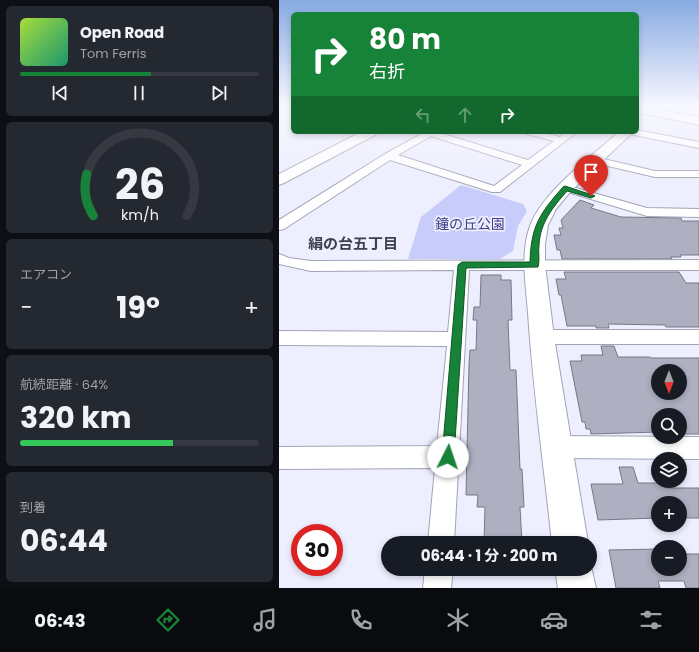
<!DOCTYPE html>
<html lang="ja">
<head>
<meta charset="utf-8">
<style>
  :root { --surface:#171b24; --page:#242831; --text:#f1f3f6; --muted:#9ea1a6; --line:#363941; --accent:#178339 }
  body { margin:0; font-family:Poppins,"Noto Sans JP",sans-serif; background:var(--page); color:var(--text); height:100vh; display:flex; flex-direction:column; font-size:15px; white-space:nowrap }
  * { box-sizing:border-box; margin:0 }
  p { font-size:13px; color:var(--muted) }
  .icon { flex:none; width:22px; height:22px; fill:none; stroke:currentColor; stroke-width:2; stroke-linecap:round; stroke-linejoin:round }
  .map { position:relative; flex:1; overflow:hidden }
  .details { display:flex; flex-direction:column; gap:6px; padding:6px; background:#0d0f14; width:279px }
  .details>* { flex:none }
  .top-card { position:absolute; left:12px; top:12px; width:348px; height:122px; border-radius:6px; box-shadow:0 2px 6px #0003; background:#178339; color:#fff; overflow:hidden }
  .needle { width:26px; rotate:180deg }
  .controls { position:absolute; left:372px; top:364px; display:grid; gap:8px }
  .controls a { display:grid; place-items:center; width:36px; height:36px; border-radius:50%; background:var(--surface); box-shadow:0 2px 6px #0003; font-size:20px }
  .speed { position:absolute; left:12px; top:524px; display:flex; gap:8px; font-size:20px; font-weight:700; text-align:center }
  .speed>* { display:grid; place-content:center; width:52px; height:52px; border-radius:50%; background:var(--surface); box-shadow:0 2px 6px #0003; line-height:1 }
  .speed .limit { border:6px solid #d22; background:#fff; color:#111 }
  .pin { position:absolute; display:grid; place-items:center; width:34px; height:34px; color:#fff; margin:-41px -17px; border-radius:50% 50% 50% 0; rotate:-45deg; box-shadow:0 0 4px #0007 }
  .pin .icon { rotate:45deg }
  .me { position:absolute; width:44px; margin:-22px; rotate:4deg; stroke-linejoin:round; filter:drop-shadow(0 0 3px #0008) }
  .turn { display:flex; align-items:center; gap:14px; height:84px; padding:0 12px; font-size:18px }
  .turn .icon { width:52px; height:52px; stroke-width:2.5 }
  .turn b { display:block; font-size:28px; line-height:34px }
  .lanes { display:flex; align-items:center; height:38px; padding:0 12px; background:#0003; justify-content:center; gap:20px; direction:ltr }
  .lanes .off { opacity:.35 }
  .big { font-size:30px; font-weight:700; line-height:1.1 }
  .details .card { flex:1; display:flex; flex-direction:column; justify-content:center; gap:6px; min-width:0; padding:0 14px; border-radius:6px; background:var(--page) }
  .details .dial { align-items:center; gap:0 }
  .dial svg { height:104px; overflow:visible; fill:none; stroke:var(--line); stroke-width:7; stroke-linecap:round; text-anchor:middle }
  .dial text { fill:var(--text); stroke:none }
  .song { display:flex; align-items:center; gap:12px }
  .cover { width:48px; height:48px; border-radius:6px; background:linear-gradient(135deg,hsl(80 70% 55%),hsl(160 70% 35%)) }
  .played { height:4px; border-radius:2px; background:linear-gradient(90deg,var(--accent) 55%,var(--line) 55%) }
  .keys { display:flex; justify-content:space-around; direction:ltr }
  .heat { display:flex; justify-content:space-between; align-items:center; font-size:22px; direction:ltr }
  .charge { height:6px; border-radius:3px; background:linear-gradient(90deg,#34c759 64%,var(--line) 0) }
  .trip { position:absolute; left:102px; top:536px; width:216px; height:40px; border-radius:20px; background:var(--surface); box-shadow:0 2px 6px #0003; font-weight:700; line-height:40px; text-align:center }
  .tabs { display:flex; height:64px; justify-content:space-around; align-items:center; background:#090b0e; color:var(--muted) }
  .tabs .icon { width:28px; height:28px }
  .tabs .active { color:var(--accent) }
  .tabs b { font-size:18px; color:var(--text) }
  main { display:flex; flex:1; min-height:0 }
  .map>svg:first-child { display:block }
</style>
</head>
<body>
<main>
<section class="details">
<div class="card">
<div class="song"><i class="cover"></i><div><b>Open Road</b><p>Tom Ferris</p></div></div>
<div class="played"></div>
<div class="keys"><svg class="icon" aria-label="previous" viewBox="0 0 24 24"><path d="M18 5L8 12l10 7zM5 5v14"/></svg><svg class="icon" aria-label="pause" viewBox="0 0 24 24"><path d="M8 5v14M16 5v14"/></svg><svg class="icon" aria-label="next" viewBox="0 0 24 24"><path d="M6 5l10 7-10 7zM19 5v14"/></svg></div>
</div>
<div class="card dial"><svg viewBox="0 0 100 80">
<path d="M14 69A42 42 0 1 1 86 69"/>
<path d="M14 69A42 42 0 0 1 9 37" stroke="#178339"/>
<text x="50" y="56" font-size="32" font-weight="700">26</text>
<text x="50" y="72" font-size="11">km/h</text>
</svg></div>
<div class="card"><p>エアコン</p>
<div class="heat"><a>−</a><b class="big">19°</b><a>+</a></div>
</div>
<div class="card"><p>航続距離 · 64%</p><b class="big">320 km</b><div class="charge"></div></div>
<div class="card"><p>到着</p><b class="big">06:44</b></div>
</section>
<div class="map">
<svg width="420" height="588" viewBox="0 0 420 588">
  <rect width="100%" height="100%" fill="#edeefe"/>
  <!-- green -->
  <path fill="#c8ccfb" d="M 182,185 L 244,204 L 248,211 L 239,226 L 234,251 L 221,259 L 129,259 L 142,217 Z"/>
  <!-- building -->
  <path fill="#aeb0c2" stroke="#767889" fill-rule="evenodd" d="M 301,200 L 315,205 L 312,208 L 342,217 L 402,218 L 403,221 L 420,221 L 420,255 L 401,255 L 402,257 L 392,257 L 393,259 L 283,259 L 281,250 L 278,250 L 275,235 L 282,235 L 280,228 L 284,228 L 282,220 Z
    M 285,272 L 400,272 L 407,283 L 420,283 L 420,327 L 387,327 L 386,325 L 329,324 L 330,328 L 317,328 L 317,326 L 288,326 L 282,295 L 280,295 L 277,279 L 287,279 Z
    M 202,275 L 222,275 L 222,280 L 232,280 L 233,320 L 229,320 L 231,370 L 237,370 L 241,469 L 243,469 L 245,507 L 241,507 L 243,543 L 205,543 L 206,507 L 198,507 L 199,495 L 187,495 L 190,364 L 191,350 L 197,350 L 198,320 L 194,320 L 195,307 L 201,307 Z
    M 322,346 L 335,346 L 339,357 L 371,357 L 372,358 L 420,358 L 420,434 L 401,434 L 401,415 L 379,415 L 379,432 L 312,434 L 311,429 L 307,429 L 306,422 L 303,422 L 291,361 L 303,361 L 302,355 L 324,355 ZM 379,371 L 401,371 L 401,393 L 379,393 Z
    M 340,467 L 354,467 L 359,483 L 387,483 L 388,488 L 420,488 L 420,518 L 401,518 L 401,503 L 379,503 L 379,518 L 319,520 L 312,484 L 344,484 Z
    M 379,549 L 379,569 L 401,569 L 401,554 L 420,554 L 420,588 L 407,588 L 405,581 L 379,581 L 381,588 L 337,588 L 330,550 Z"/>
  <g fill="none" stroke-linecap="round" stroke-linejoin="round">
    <!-- street casing -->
    <g stroke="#a2a4b6" stroke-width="2">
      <path id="street" d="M 370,106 L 379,106 L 372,113 L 366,113 L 365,111 Z
        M 410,106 L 420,106 L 420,109 L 411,108 Z
        M 358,130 L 420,142 L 420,148 L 355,135 L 350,132 L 358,132 Z
        M 146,132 L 158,132 L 249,160 L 275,141 L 248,134 L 246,132 L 262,132 L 281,137 L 287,132 L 298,132 L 221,192 L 213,192 L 111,160 L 5,229 L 0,230 L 0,220 L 106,154 ZM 152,136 L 243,165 L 215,186 L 119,155 Z
        M 316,157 L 376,171 L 420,171 L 420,177 L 376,177 L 312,162 L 311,160 L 312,158 Z
        M 286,185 L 368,208 L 420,209 L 420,217 L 368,216 L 282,190 L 280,188 L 282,186 Z
        M 0,254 L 10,258 L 32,261 L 420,260 L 420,270 L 190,270 L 175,543 L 149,543 L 156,468 L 0,469 L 0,447 L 158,446 L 168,346 L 0,345 L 0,331 L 169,332 L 175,270 L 32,271 L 0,264 Z
        M 263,330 L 420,330 L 420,344 L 263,344 L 257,342 L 254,337 L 257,332 Z
        M 278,436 L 420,437 L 420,459 L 278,458 L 270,455 L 267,447 L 270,439 Z
        M 146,569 L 174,569 L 172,588 L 144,588 Z"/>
    </g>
    <!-- secondary casing -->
    <g stroke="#a2a4b6" stroke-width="2">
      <path id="secondary" d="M 358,106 L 420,117 L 420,125 L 358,112 Z
        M 82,132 L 98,132 L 96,135 L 5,183 L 0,185 L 0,174 Z
        M 340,132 L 354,132 L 292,191 L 277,209 L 269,225 L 266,244 L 266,265 L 275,337 L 309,543 L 273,543 C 265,467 254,390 249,313 C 247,285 241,253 251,226 C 263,192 313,156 340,132 Z
        M 311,562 L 317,588 L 279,588 L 276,569 L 311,569 Z"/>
    </g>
    <!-- street -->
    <use href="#street" fill="#fff" fill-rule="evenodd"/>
    <!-- secondary -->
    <use href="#secondary" fill="#fff" fill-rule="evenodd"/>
  </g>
  <!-- sky -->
  <linearGradient id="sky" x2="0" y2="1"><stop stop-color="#87aae2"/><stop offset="0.56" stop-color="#f7f7ff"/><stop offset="1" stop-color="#f7f7ff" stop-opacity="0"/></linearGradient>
  <rect width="420" height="188" fill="url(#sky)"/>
  <!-- route -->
  <path fill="#178339" stroke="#0f5525" d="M 286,186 L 316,196 L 312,198 L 288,191 C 274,207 261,223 260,245 C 259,252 261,260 259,267 L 187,268 L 175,457 L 174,462 L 169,463 L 164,462 L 163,457 L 179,265 L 183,262 L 251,262 C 252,226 261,213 284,187 Z"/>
  <g text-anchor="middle" stroke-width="3.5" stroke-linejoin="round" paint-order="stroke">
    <!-- park labels -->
    <g font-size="14" fill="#403c88" stroke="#edeefe">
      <text x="191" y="229">鐘の丘公園</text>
    </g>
    <!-- neighbourhood labels -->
    <g font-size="15" font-weight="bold" fill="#3e3f4e" stroke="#edeefe">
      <text x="74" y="249">絹の台五丁目</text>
    </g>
  </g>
</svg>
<div class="controls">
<a><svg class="needle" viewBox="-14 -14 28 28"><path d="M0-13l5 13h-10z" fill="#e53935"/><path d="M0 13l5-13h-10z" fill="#9ea1a6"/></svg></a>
<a><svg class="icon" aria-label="search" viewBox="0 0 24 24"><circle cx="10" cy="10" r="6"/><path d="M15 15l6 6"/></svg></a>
<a><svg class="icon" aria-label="layers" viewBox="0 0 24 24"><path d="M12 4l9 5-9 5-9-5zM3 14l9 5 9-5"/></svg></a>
<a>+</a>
<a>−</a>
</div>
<div class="speed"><div class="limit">30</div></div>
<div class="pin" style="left:312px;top:196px;background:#d93025"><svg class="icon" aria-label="arrive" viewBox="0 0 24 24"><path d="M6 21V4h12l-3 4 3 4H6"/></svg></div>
<svg class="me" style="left:169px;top:457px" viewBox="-20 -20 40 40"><circle r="19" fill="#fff"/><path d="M0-13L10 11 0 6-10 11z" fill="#178339"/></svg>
<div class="trip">06:44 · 1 分 · 200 m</div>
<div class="top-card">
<div class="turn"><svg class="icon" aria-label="right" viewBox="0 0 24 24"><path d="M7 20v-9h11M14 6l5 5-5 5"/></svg><div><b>80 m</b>右折</div></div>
<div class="lanes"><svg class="icon off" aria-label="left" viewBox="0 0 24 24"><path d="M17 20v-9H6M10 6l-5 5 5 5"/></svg><svg class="icon off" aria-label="ahead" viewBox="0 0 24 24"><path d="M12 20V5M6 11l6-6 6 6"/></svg><svg class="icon" aria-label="right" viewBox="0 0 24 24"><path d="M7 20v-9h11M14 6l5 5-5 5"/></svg></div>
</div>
</div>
</main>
<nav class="tabs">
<b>06:43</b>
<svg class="icon active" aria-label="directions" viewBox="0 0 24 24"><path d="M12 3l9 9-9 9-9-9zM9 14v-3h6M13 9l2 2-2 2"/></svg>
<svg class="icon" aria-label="music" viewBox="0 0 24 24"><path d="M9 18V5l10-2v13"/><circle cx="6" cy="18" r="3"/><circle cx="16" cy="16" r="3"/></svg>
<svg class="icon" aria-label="phone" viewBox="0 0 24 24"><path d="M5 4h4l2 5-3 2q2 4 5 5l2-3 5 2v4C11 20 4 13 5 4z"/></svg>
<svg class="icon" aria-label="climate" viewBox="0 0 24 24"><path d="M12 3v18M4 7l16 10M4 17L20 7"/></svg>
<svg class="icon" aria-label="car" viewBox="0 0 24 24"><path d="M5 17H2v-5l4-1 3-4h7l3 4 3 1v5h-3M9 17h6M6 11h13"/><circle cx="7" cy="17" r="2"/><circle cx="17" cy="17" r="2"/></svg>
<svg class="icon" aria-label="filters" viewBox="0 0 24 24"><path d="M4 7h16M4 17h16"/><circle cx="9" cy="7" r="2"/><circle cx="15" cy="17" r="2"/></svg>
</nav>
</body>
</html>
